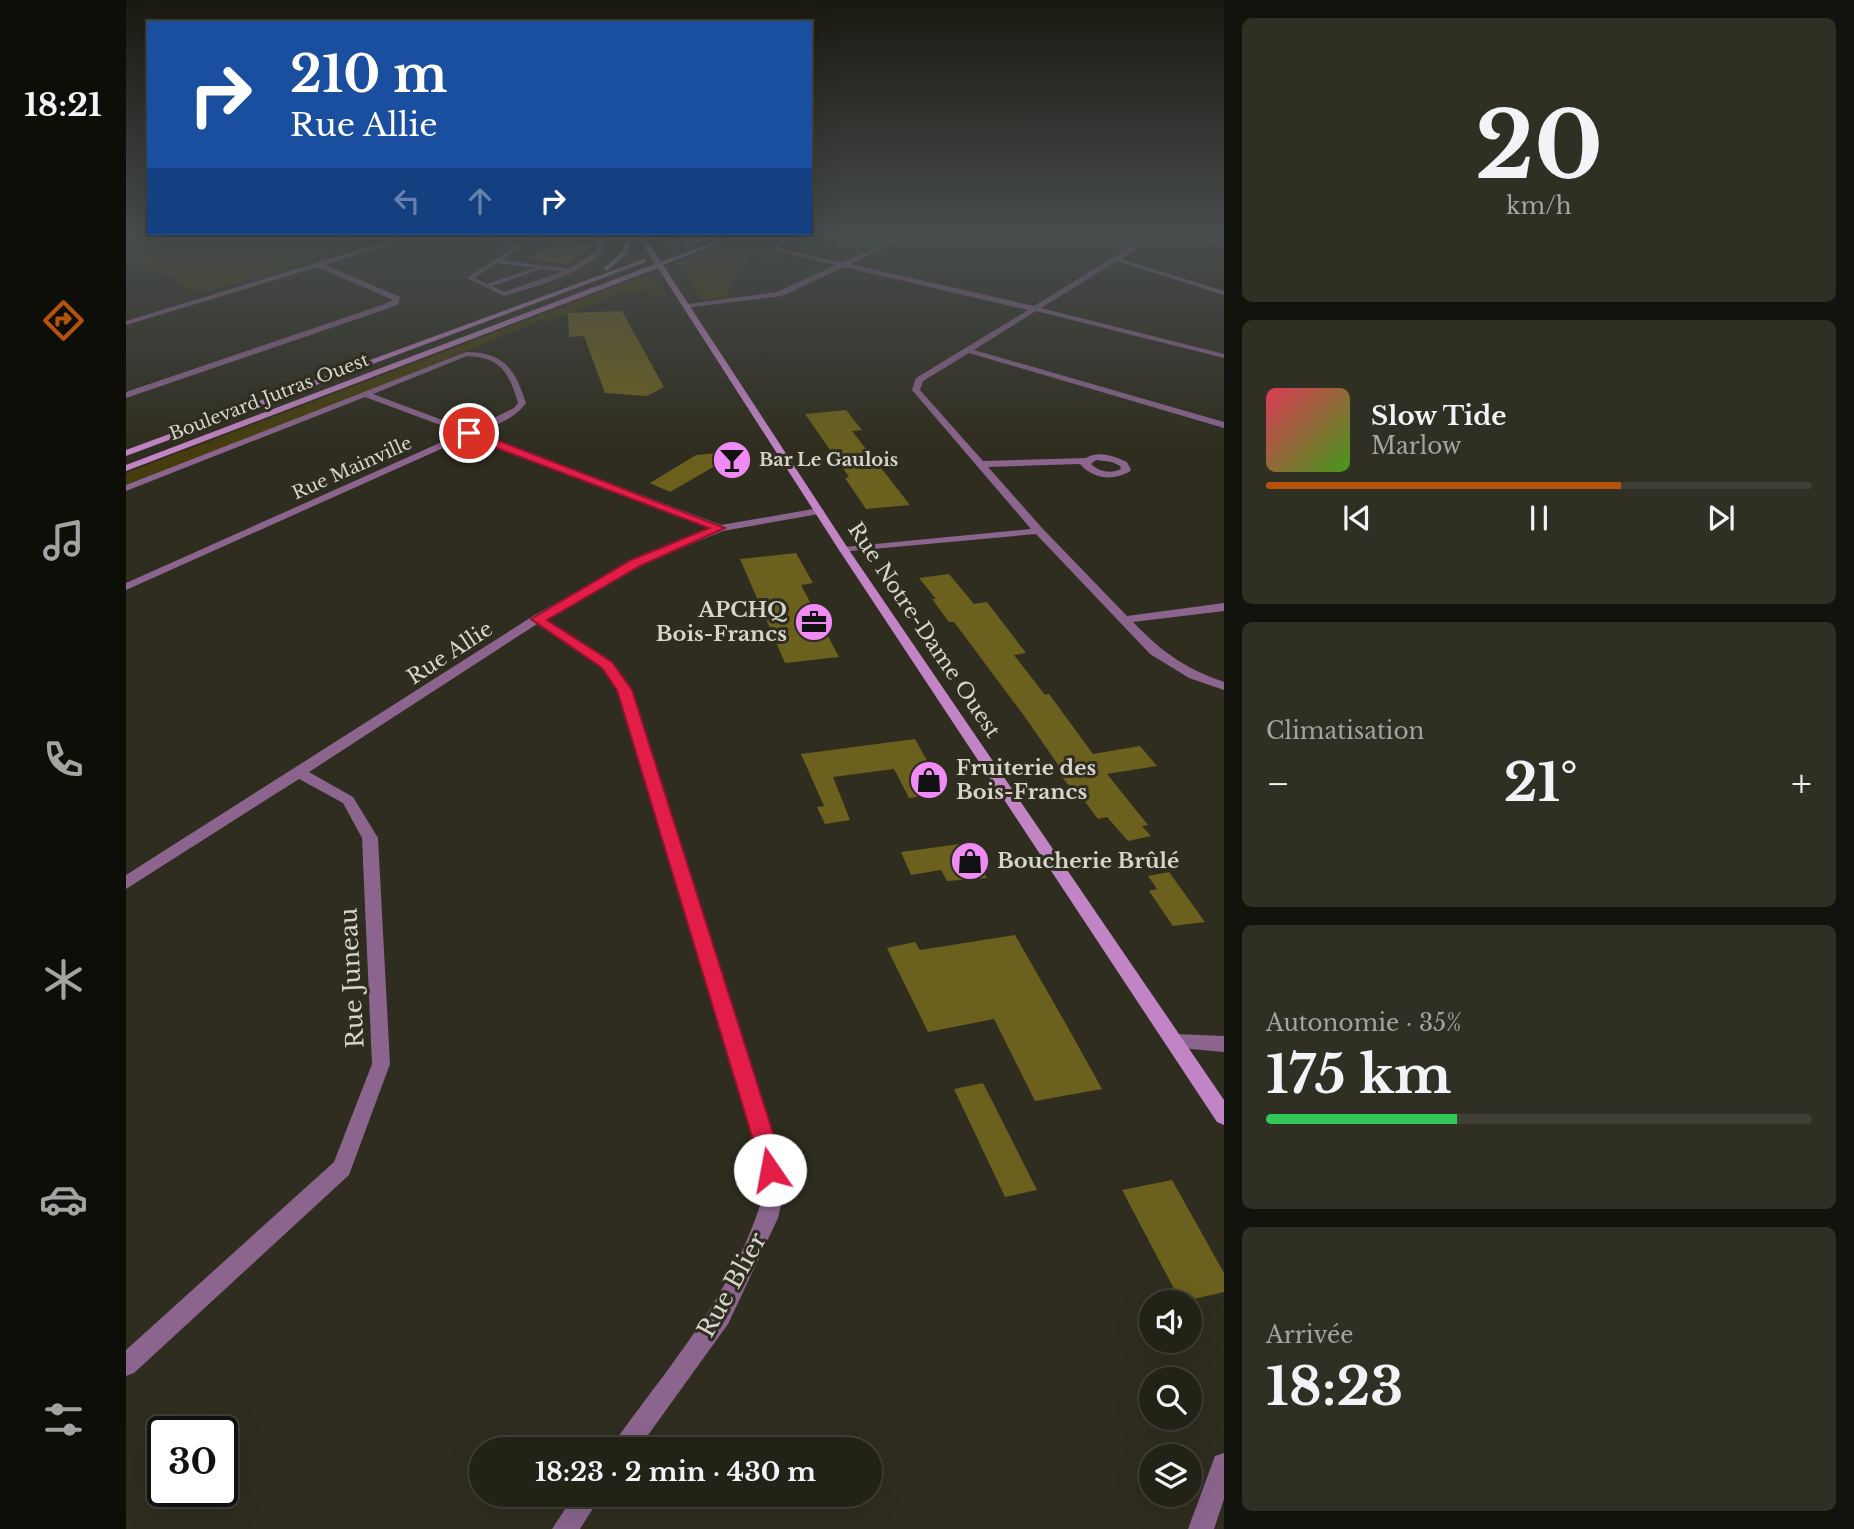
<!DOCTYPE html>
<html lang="fr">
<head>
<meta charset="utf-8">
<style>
  :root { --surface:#232217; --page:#2f2f24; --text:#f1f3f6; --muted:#a3a4a1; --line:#403f36; --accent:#b45309 }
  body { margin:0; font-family:"Libre Baskerville",serif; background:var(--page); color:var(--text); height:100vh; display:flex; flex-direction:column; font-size:26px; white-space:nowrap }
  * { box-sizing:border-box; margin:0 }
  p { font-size:23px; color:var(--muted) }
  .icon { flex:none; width:38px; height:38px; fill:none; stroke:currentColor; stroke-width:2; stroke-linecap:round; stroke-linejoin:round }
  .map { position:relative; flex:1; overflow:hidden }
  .side { display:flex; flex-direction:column; gap:18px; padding:18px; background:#13130d; width:630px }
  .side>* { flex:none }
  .hud { position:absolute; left:21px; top:21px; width:665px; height:214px; border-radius:0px; box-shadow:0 7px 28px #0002,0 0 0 2px var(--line); background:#1a4fa0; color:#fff; overflow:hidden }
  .tools { position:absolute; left:1013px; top:1290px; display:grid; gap:14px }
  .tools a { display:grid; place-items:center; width:63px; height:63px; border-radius:50%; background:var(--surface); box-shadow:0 7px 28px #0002,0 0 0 2px var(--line); font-size:35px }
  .speed { position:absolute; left:21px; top:1416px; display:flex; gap:14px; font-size:35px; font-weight:700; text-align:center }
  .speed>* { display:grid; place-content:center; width:91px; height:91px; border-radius:50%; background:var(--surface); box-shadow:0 7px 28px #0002,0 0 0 2px var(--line); line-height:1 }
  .speed .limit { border:4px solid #111; border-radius:10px; background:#fff; color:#111 }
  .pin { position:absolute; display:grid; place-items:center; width:60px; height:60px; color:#fff; margin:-30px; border:4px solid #fff; border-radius:50%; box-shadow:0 2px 7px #0007 }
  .me { position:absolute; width:77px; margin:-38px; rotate:348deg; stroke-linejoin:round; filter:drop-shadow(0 0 5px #0008) }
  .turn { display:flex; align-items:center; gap:24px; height:147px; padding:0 28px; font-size:32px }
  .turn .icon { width:91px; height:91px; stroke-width:2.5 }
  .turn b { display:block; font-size:49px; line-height:60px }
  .lanes { display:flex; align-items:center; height:66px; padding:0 28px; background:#0003; justify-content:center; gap:35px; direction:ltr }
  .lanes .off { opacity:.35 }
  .big { font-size:52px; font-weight:800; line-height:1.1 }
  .side .card { flex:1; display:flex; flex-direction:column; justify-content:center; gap:10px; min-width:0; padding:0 24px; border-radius:10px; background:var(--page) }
  .side .dial { align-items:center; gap:0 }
  .dial b { font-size:91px; line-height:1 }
  .song { display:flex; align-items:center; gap:21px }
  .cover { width:84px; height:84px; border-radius:10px; background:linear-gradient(135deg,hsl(350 70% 55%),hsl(100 70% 35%)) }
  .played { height:7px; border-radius:4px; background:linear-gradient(90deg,var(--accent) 65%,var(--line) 65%) }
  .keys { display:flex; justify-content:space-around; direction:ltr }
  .heat { display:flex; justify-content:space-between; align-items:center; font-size:38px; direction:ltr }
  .charge { height:10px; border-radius:5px; background:linear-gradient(90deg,#34c759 35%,var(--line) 0) }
  .trip { position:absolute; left:343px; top:1437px; width:413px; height:70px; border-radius:35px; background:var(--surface); box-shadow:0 7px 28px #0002,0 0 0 2px var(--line); font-weight:800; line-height:70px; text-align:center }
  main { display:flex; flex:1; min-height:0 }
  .dock { display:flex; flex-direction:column; width:126px; justify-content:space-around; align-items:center; background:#0e0e09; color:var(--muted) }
  .dock .icon { width:49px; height:49px }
  .dock .on { color:var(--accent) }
  .dock b { font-size:32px; color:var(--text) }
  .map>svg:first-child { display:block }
</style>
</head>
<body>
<main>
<nav class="dock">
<b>18:21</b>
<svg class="icon on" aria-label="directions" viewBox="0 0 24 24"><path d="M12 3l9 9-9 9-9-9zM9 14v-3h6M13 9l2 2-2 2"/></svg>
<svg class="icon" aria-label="music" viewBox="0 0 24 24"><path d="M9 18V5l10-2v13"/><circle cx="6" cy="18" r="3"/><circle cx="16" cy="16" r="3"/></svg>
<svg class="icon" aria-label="phone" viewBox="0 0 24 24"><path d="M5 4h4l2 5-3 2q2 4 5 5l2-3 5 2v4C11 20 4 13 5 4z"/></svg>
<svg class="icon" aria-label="climate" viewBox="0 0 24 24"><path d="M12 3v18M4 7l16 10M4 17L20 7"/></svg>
<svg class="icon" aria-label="car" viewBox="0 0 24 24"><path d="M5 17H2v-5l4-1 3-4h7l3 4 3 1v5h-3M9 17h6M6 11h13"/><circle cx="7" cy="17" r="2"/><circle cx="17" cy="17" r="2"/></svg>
<svg class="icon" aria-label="filters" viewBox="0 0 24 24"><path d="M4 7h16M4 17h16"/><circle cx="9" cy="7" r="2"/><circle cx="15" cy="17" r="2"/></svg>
</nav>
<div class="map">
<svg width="1098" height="1529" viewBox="0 0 1098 1529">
  <rect width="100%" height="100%" fill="#2f2d1f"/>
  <!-- green -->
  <path fill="#453d0e" d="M 0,235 L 205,235 L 227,242 L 200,250 L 213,252 L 84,291 L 60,288 L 50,279 L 0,262 Z
    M 618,235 L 655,235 L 643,249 L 661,256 L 655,259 L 628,255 L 610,275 L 601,299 L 575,299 L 551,263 Z
    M 521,277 L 527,278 L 540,296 L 526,298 L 524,292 L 511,291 L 508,294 L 499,292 L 420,322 L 417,319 L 291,372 L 0,485 L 0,473 L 511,278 Z"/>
  <!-- building -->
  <path fill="#6b601d" d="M 430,241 L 432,240 L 468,244 L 442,264 L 402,259 Z
    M 496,311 L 538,387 L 521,396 L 479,393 L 458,336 L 443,337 L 442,313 Z
    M 720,410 L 736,430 L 726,431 L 784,505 L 740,509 L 719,478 L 723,477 L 679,414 Z
    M 615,451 L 544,492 L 524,483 L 570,455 Z
    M 670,553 L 687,583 L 675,585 L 713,657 L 659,663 L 614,559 Z
    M 823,574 L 848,604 L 861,602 L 900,653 L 888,655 L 919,695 L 923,694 L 967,754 L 1014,746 L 1031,766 L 981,774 L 1022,825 L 1016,826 L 1025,836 L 1002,841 L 981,817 L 972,819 L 951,791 L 948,792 L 932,772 L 937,772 L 899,717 L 828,622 L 823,622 L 806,599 L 810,599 L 793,578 Z
    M 789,739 L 819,793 L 783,798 L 768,769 L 707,777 L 724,820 L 699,824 L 691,807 L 698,806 L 675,754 Z
    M 841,843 L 861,878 L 821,881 L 815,870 L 785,875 L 775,852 Z
    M 1043,872 L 1079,922 L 1047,926 L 1023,891 L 1031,889 L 1022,876 Z
    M 889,935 L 940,1024 L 976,1089 L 909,1101 L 868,1019 L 802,1032 L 761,948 L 789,942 L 794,950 Z
    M 857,1083 L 911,1190 L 879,1197 L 828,1089 Z
    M 1046,1180 L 1098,1273 L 1098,1292 L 1055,1302 L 996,1190 Z"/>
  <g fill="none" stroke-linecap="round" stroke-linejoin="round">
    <!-- lane -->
    <path fill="#8b658d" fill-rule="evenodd" d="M 338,235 L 349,235 L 394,246 L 394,248 L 376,260 L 442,269 L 471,251 L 471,235 L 477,235 L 477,252 C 450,276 412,286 378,296 L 341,278 L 387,248 ZM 371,263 L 409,268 L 361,284 L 348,278 ZM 416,269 L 438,271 L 378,292 L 366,286 Z
      M 390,235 L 406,237 L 453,235 L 406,241 Z"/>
    <!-- street -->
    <path fill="#8b658d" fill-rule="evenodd" d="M 282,235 L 293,235 L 199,265 L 274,297 L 272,305 L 0,398 L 0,392 L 256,305 L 267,300 L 192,267 L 0,325 L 0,321 Z
      M 658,235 L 665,235 L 653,248 L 716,263 L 776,235 L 785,235 L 724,264 L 908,306 L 1024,235 L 1032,235 L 995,259 L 1098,291 L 1098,295 L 991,261 L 915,308 L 1098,354 L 1098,358 L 910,311 L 848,350 L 1098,422 L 1098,428 L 843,353 L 797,381 L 794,390 L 857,461 L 960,458 C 972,450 989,456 1001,462 L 1005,470 L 1003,472 C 986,481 967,479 954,464 L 862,467 L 917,529 L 1001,616 L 1098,603 L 1098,611 L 1007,622 C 1036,652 1058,668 1098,682 L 1098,690 L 1063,678 L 1024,654 L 910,534 L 714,552 L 713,550 L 718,547 L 905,529 L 786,390 L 790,378 L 902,310 L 718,267 L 656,296 L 559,308 L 558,306 L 562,304 L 651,292 L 710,265 L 647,250 ZM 970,460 L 986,462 L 994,466 L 995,469 C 984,474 974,472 965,464 Z
      M 1057,235 L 1068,235 L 1098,244 L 1098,248 Z
      M 340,352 C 378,352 389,369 400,403 C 389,419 369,425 352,433 L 595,525 L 693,508 L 698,511 L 693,514 L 597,531 L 514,565 L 419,619 L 484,662 L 504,690 L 660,1184 L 652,1218 L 602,1324 L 512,1449 L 485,1449 L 489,1441 C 547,1361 616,1282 640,1184 L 492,690 L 476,668 L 411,624 L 183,772 L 227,797 L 252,838 L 264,1064 L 223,1175 L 8,1373 L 0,1376 L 0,1350 L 208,1162 L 246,1064 L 236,838 L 217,803 L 173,779 L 0,889 L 0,875 L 407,616 L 506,561 L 585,528 L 344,436 L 0,590 L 0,583 L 336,433 L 239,397 L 0,491 L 0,485 ZM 341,356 C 375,357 383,373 392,403 L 388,408 L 343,430 L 247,394 Z
      M 1049,1034 L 1098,1036 L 1098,1052 L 1043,1047 L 1040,1042 L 1043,1037 Z
      M 1098,1453 L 1098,1499 L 1088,1529 L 1062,1529 L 1089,1456 Z
      M 449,1494 L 476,1494 L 454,1529 L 426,1529 Z"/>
    <!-- secondary -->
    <path fill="#c184c4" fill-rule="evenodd" d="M 501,235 L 507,235 L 501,254 L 482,270 L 478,270 L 478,268 L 496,252 Z
      M 511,235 L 517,235 L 535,262 L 604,235 L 614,235 L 537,265 L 723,550 L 1098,1100 L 1098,1125 L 1091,1122 L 713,550 L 532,268 L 0,471 L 0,465 L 529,264 Z
      M 519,235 L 571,239 L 587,235 L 560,248 L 557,246 L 564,242 L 539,242 Z
      M 518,259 L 520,262 L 0,456 L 0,450 Z"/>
  </g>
  <!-- sky -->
  <linearGradient id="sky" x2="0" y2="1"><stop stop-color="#1a1911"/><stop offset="0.52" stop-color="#474c4d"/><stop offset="1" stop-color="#474c4d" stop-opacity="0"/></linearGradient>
  <rect width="1098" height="450" fill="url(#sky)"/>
  <!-- route -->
  <path fill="#e11d48" stroke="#92132f" stroke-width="2" d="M 339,431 L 347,431 L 599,528 L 514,566 L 421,620 L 486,662 L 506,690 L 647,1133 L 655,1170 L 652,1177 L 644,1180 L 636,1177 L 625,1133 L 491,690 L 476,668 L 405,619 L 505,560 L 583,528 L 339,436 Z"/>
  <!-- icons -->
  <defs>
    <g id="bar-disc" transform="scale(2.0125)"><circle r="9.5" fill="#f08bf6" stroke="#2f2d1f"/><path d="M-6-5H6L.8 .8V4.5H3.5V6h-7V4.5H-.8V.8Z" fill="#111"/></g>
    <g id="office-disc" transform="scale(2.0125)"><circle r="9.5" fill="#f08bf6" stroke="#2f2d1f"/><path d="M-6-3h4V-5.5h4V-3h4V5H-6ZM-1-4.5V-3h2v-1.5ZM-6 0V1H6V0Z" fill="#111"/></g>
    <g id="shop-disc" transform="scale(2.0125)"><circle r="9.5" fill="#f08bf6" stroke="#2f2d1f"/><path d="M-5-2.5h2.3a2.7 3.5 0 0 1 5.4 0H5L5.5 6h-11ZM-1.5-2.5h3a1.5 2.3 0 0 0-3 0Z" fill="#111"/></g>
  </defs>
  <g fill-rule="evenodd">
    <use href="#bar-disc" x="606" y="460"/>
    <use href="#office-disc" x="688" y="622"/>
    <use href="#shop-disc" x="803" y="780"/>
    <use href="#shop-disc" x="844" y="861"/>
  </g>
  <g text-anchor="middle" stroke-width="6" stroke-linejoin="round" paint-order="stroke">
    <!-- far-street labels -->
    <g font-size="18" fill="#d6d5cc" stroke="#2f2d1f">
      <text transform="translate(143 397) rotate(-21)" y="6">Boulevard Jutras Ouest</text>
      <text transform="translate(226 468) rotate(-24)" y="6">Rue Mainville</text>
    </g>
    <!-- far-poi labels -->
    <g font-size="18" font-weight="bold" fill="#d6d5cc" stroke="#2f2d1f" text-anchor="start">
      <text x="633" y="466">Bar Le Gaulois</text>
    </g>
    <!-- poi labels -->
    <g font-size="21" font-weight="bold" fill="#d6d5cc" stroke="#2f2d1f" text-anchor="start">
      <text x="661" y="617" text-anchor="end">APCHQ<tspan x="661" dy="24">Bois-Francs</tspan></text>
      <text x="830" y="775">Fruiterie des<tspan x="830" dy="24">Bois-Francs</tspan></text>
      <text x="871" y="868">Boucherie Brûlé</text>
    </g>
    <!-- street labels -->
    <g font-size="21" fill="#d6d5cc" stroke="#2f2d1f">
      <text transform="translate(798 630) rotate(56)" y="7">Rue Notre-Dame Ouest</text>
      <text transform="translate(324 653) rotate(-33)" y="7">Rue Allie</text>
    </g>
    <!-- near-street labels -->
    <g font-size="24" fill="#d6d5cc" stroke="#2f2d1f">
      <text transform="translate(226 978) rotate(-93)" y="8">Rue Juneau</text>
      <text transform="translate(606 1285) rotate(-61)" y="8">Rue Blier</text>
    </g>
  </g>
</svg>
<div class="tools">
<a><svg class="icon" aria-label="sound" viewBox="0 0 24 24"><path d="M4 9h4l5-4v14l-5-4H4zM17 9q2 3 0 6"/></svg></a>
<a><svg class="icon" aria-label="search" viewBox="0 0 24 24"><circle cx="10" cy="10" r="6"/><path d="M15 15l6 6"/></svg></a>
<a><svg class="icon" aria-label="layers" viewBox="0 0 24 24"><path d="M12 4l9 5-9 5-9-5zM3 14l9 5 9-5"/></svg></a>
</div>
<div class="speed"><div class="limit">30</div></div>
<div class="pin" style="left:343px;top:433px;background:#d93025"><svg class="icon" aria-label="arrive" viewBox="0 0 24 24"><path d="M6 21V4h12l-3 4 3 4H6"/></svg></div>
<svg class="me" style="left:644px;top:1170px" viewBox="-20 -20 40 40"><circle r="19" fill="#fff"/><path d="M0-13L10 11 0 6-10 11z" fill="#e11d48"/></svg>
<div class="trip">18:23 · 2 min · 430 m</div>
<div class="hud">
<div class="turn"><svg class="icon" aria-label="right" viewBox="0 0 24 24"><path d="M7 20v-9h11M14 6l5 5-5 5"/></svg><div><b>210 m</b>Rue Allie</div></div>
<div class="lanes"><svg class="icon off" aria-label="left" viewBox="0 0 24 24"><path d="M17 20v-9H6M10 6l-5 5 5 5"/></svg><svg class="icon off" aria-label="ahead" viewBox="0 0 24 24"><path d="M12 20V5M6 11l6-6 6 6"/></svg><svg class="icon" aria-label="right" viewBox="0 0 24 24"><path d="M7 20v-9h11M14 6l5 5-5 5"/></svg></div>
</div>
</div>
<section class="side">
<div class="card dial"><b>20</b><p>km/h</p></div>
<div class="card">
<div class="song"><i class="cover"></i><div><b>Slow Tide</b><p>Marlow</p></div></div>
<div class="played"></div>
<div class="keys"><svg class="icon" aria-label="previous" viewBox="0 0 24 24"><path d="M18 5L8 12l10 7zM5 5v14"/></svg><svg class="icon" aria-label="pause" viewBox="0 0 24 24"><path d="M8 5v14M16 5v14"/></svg><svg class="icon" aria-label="next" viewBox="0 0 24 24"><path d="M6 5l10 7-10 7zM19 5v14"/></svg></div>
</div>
<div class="card"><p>Climatisation</p>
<div class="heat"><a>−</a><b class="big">21°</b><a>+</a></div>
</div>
<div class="card"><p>Autonomie · 35%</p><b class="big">175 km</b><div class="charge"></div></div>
<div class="card"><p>Arrivée</p><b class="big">18:23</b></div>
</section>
</main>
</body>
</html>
